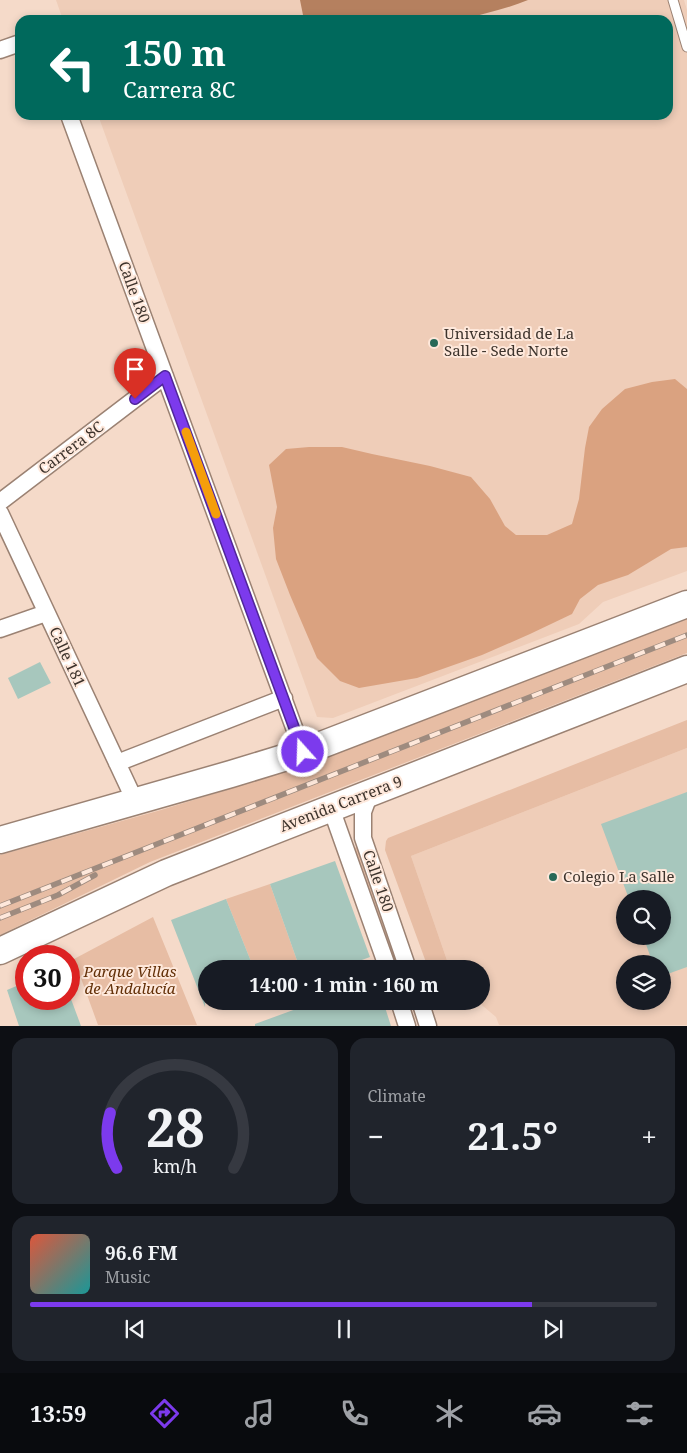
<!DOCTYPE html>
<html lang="en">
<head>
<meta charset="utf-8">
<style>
  :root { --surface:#171b24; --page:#20242c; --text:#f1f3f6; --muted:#9ea1a6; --line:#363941; --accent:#7c3aed }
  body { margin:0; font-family:"Noto Serif",serif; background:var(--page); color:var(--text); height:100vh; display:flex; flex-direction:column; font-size:19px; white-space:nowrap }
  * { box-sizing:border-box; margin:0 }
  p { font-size:16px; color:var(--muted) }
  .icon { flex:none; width:28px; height:28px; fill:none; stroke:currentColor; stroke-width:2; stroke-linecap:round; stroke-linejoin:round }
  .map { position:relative; height:1026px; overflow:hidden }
  .side { display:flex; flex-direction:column; gap:12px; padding:12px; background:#0d0f14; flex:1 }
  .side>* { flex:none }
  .banner { position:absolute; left:15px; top:15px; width:658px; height:105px; border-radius:15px; box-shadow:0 2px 8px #0003; background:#00695c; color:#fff; overflow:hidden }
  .buttons { position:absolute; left:616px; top:890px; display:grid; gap:10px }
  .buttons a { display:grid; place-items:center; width:55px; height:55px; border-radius:50%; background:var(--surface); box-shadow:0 2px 8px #0003; font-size:25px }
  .speed { position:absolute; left:15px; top:945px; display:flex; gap:10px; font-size:25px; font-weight:700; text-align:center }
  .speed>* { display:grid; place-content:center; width:65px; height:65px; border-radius:50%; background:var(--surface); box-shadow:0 2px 8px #0003; line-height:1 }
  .speed .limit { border:8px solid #d22; background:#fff; color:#111 }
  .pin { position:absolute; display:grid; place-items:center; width:42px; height:42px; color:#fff; margin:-51px -21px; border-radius:50% 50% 50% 0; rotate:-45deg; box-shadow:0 0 5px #0007 }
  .pin .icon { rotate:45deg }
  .me { position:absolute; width:55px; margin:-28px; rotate:340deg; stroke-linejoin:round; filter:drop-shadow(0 0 4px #0008) }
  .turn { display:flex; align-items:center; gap:18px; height:105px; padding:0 25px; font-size:22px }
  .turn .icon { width:65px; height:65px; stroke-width:2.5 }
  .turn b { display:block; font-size:35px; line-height:42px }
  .big { font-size:38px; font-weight:700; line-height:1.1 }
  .side .card { flex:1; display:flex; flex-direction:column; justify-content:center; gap:8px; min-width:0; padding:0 18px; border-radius:15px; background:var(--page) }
  .side .dial { align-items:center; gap:0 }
  .dial svg { height:130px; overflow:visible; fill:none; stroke:var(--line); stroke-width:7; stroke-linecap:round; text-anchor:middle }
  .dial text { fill:var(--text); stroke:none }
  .song { display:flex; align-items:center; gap:15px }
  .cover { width:60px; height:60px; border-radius:8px; background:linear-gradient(135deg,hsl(10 70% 55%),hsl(180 70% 35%)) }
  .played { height:5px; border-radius:2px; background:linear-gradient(90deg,var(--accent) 80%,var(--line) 80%) }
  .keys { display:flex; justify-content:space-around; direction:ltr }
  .heat { display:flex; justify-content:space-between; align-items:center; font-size:28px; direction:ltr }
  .side .tiles { flex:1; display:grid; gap:12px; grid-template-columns:1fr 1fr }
  .card:last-child { grid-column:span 2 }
  .trip { position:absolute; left:198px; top:960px; width:292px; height:50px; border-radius:25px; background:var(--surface); box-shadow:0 2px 8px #0003; font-weight:700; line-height:50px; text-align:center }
  .menu { display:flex; height:80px; justify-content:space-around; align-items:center; background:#090b0e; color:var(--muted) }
  .menu .icon { width:35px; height:35px }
  .menu .on { color:var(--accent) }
  .menu b { font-size:22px; color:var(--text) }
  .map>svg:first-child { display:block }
</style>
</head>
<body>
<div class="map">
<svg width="687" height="1026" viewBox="0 0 687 1026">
  <rect width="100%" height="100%" fill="#f5dac9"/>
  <!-- built -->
  <path fill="#efcdb8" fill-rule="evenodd" d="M 56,0 L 684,0 L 687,10 L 687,571 L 603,602 L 579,624 L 333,718 L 317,717 L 98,115 L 668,115 L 668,20 L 63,20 Z
    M 687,748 L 687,1025 L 499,1025 L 496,1017 L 477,1001 L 481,1001 L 481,969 L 450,969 L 411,856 ZM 625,899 L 662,899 L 662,936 L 625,936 ZM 625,964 L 662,964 L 662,1001 L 625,1001 Z"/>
  <!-- green -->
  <path fill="#e7bda4" d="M 687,618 L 687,653 L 150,862 L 0,935 L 0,855 L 161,810 L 310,764 Z
    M 687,720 L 687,748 L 411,856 L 450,969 L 433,969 L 427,965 L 385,850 L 386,841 L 388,838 Z
    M 359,846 L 402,969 L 394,969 L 352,849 Z
    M 270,884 L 300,969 L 254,969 L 226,899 Z
    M 153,917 L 197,1025 L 98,1025 L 74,959 Z"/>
  <!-- forest -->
  <path fill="#daa280" d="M 675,379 L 687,389 L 687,547 L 671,549 L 628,575 L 598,585 L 580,599 L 572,614 L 530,634 L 482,655 L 417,678 L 359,688 L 340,681 L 317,658 L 290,595 L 276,559 L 273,528 L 277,507 L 269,465 L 286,449 L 309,447 L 342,447 L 372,454 L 430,466 L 471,477 L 490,499 L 505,526 L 516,535 L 547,535 L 572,524 L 579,499 L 585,448 L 589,427 L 602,409 L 625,389 L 652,382 Z"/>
  <!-- water -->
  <path fill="#b5805f" d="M 300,0 L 528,0 C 507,9 484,13 462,20 L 304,20 Z"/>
  <!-- building -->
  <path fill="#a7c7bd" d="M 40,662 L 51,683 L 18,699 L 8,678 Z
    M 687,792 L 687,967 L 662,976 L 662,964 L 653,964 L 643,936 L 662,936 L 662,899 L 629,899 L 601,824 Z
    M 335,861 L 370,957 L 337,969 L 300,969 L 270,884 Z
    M 226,899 L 254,969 L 206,969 L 205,1007 L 171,920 Z
    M 26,982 L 26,999 L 71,999 L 81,1026 L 19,1026 L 7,990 Z
    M 318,1001 L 383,1001 L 391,1026 L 255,1026 L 255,1024 Z"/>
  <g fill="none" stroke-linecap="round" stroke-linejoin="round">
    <!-- lane casing -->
    <g stroke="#9b8273" stroke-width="11">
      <path id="lane" d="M 673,0 L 687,47"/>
    </g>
    <!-- street casing -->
    <g stroke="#9b8273" stroke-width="19">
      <path id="street" d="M 0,50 L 20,43
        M 69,115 L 303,752
        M 0,502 L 165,376
        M 0,513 L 135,801
        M 0,629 L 46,613
        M 117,763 L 284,698
        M 370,793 L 363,812 L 363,838 L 408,969
        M 331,808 L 388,969
        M 399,1001 L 407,1026
        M 420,1001 L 428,1026"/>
    </g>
    <!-- primary casing -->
    <g stroke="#9b8273" stroke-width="29">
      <path id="primary" d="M 0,840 L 231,774 L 303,752 L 687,604
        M 0,951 L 166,873 L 687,669"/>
    </g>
    <!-- lane -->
    <use href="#lane" stroke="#fff" stroke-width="9"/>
    <!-- street -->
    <use href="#street" stroke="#fff" stroke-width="16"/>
    <!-- primary -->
    <use href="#primary" stroke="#fff" stroke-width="26"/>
    <!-- rail casing -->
    <g stroke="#9e8b7f" stroke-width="5.5">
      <path id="rail" d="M 0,906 L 687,635
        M 0,918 L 58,895 L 95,875"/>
    </g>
    <!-- rail -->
    <use href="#rail" stroke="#fee8db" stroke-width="4" stroke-dasharray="11" stroke-linecap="butt"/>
  </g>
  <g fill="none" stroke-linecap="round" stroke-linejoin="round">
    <!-- route casing -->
    <g stroke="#51269a" stroke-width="12">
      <path id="route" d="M 135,399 L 165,376 L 303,752"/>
    </g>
    <!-- route -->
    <use href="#route" stroke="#7c3aed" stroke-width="9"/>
    <!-- slow -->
    <path stroke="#f59e0b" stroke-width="9" d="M 186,432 L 216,514"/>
  </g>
  <!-- markers -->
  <g fill="#286958" stroke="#fee8db" stroke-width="2">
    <circle cx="434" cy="343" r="5"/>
    <circle cx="553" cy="877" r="5"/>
  </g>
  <g text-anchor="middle" stroke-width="4" stroke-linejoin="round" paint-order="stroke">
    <!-- street labels -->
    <g font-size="15" fill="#3d332c" stroke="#fee8db">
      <text transform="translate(134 292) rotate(70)" y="5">Calle 180</text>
      <text transform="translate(71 448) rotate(-37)" y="5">Carrera 8C</text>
      <text transform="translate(67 657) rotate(65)" y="5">Calle 181</text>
      <text transform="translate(341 804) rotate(-21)" y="5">Avenida Carrera 9</text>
      <text transform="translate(378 881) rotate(71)" y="5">Calle 180</text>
    </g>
    <!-- poi labels -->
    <g font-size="15" fill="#3d332c" stroke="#fee8db" text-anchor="start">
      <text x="444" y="339">Universidad de La<tspan x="444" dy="17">Salle - Sede Norte</tspan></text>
      <text x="563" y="882">Colegio La Salle</text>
    </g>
    <!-- park labels -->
    <g font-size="15" font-style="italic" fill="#633008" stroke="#fee8db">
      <text x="130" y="977">Parque Villas<tspan x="130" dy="17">de Andalucía</tspan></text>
    </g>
  </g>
</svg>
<div class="buttons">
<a><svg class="icon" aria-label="search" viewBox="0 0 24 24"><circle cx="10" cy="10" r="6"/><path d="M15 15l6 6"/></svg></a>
<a><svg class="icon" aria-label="layers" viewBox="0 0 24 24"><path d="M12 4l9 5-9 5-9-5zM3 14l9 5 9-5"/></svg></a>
</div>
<div class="speed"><div class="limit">30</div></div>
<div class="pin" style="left:135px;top:399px;background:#d93025"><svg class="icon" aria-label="arrive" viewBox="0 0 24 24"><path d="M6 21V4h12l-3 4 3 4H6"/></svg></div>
<svg class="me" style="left:303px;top:752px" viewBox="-20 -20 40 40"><circle r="17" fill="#7c3aed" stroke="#fff" stroke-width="3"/><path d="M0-11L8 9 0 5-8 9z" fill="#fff"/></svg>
<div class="trip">14:00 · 1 min · 160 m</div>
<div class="banner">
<div class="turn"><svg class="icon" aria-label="left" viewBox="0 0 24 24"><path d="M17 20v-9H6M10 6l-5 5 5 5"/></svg><div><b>150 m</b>Carrera 8C</div></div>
</div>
</div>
<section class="side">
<div class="tiles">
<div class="card dial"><svg viewBox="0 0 100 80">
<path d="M14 69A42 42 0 1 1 86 69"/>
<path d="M14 69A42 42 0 0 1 10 35" stroke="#7c3aed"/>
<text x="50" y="56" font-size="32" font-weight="700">28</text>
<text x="50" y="72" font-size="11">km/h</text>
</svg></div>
<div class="card"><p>Climate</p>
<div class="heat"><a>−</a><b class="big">21.5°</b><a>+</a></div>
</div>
<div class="card">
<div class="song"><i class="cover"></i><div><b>96.6 FM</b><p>Music</p></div></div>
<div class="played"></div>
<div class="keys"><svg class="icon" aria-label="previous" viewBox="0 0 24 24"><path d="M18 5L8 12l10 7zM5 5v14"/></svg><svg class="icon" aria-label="pause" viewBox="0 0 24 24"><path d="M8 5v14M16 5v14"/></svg><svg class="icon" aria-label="next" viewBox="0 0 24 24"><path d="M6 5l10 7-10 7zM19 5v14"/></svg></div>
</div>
</div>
</section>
<nav class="menu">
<b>13:59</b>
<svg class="icon on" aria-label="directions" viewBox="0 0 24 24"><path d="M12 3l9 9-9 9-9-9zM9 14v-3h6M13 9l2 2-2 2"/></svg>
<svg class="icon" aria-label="music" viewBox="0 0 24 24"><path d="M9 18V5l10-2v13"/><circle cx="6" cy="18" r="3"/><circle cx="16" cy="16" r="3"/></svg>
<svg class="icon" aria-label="phone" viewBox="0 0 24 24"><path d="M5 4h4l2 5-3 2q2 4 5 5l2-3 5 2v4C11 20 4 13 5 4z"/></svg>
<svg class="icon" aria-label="climate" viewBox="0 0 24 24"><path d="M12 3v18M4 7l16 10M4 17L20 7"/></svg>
<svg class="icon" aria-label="car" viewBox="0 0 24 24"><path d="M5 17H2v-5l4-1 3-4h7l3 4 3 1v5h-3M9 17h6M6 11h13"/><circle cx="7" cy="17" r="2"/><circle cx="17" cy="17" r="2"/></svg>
<svg class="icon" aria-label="filters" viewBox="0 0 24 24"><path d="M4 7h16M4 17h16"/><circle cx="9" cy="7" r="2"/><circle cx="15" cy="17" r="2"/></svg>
</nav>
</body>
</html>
